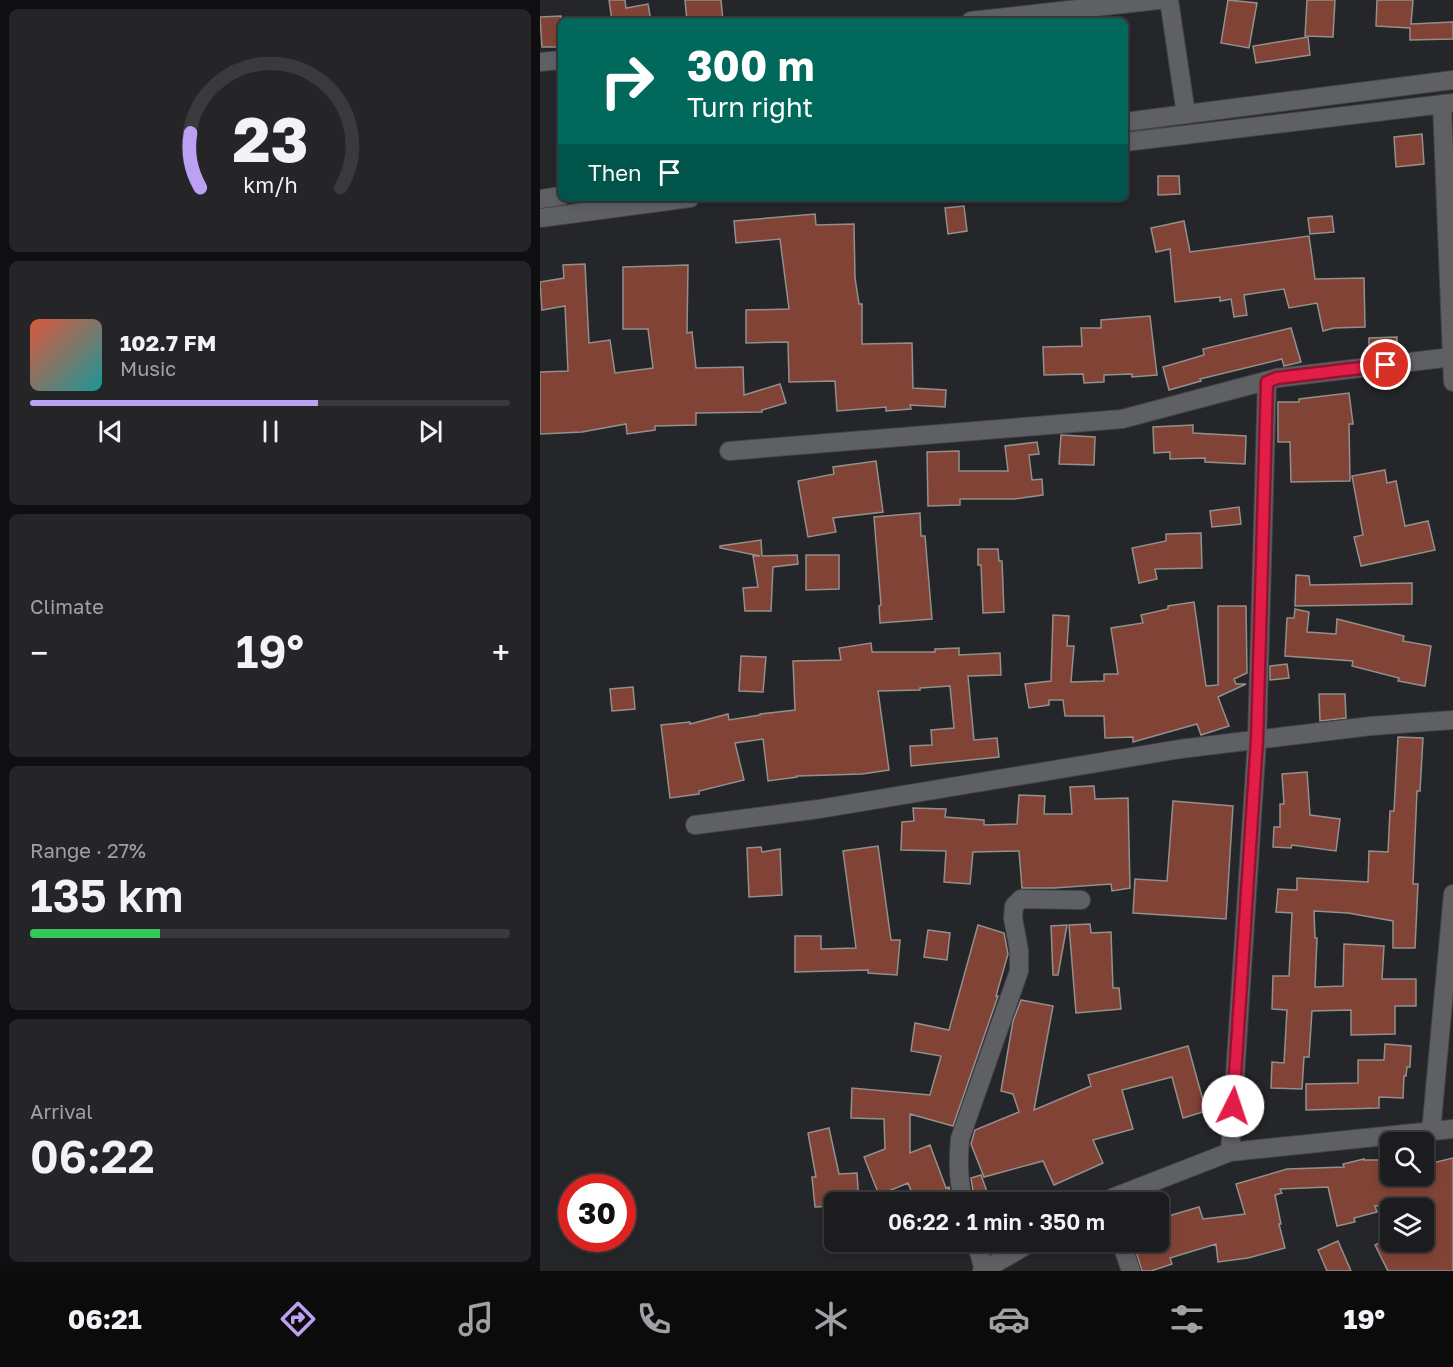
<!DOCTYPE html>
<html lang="en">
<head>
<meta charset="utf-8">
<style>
  :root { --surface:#1c1c1f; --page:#252528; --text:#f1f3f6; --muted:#a0a1a4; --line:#3a3a3d; --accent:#bca0f2 }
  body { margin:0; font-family:"Golos Text",sans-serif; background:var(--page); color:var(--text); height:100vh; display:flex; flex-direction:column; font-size:22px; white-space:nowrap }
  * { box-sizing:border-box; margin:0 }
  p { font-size:20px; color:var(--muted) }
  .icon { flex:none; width:33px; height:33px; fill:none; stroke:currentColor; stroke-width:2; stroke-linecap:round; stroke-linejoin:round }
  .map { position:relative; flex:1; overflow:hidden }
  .side { display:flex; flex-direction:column; gap:9px; padding:9px; background:#0f0f11; width:540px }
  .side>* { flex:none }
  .hud { position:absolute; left:18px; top:18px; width:570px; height:183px; border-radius:9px; box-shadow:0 3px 9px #0003,0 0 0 2px var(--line); background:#00695c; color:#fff; overflow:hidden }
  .buttons { position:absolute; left:840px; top:1132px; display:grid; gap:12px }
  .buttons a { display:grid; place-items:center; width:54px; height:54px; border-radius:9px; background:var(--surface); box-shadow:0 3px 9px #0003,0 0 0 2px var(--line); font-size:30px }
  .speed { position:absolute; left:18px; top:1174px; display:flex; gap:12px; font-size:30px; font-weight:700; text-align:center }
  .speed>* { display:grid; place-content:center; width:78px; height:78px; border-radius:50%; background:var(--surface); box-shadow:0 3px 9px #0003,0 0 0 2px var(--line); line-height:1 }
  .speed .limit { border:9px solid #d22; background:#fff; color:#111 }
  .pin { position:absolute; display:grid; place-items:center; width:51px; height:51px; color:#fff; margin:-26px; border:3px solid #fff; border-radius:50%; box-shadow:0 2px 6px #0007 }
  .me { position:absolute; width:66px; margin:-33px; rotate:4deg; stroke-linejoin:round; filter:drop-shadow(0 0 4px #0008) }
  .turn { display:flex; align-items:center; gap:21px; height:126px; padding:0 30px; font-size:27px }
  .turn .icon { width:78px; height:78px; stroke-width:2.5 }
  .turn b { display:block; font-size:42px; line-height:51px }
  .then { display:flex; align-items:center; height:57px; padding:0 30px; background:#0003; gap:12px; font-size:22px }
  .big { font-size:45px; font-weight:600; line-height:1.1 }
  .side .card { flex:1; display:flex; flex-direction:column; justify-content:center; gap:9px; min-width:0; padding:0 21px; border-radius:9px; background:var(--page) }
  .side .dial { align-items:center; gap:0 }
  .dial svg { height:156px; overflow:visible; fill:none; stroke:var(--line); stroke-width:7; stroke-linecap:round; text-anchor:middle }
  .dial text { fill:var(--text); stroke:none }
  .song { display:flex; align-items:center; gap:18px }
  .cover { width:72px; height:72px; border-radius:9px; background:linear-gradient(135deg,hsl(10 70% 55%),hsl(180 70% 35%)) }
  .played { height:6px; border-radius:3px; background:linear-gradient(90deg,var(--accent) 60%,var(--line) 60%) }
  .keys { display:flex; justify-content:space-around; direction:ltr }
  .heat { display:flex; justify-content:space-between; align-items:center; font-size:33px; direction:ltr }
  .charge { height:9px; border-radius:4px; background:linear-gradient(90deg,#34c759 27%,var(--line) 0) }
  .trip { position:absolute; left:284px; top:1192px; width:345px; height:60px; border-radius:9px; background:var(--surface); box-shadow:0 3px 9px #0003,0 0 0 2px var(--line); font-weight:600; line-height:60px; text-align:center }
  .tabs { display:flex; height:96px; justify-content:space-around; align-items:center; background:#0b0b0c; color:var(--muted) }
  .tabs .icon { width:42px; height:42px }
  .tabs .on { color:var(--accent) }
  .tabs b { font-size:27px; color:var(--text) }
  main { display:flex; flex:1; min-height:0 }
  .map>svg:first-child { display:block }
</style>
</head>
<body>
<main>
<section class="side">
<div class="card dial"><svg viewBox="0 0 100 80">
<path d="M14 69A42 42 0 1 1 86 69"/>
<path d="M14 69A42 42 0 0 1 9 41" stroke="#bca0f2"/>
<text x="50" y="56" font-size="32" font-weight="700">23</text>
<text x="50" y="72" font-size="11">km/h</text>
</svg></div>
<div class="card">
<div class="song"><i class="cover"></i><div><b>102.7 FM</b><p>Music</p></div></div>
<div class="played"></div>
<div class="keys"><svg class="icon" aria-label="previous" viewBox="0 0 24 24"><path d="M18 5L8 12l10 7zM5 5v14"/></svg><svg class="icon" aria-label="pause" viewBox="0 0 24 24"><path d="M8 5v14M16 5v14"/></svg><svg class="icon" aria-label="next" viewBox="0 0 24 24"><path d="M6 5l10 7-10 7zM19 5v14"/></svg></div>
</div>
<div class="card"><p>Climate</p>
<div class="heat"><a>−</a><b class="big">19°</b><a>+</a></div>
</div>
<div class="card"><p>Range · 27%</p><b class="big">135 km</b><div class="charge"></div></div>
<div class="card"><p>Arrival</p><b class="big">06:22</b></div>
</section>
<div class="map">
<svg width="913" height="1271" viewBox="0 0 913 1271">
  <rect width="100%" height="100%" fill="#252629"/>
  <!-- building -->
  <path fill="#814335" stroke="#938f8d" stroke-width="1.5" d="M 69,0 L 85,0 L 86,8 L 108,4 L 111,21 L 72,21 Z
    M 145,0 L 181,0 L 183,21 L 147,21 Z
    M 688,0 L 717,3 L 709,48 L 681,43 Z
    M 767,0 L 795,0 L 793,37 L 765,36 Z
    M 837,0 L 873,0 L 871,24 L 913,22 L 913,39 L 870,40 L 870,28 L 836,26 Z
    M 21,16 L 21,47 L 2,47 L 0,17 Z
    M 768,37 L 770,55 L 716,63 L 713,46 Z
    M 882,134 L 884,164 L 856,167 L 854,137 Z
    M 618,176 L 639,176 L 640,194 L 618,195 Z
    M 424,206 L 427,231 L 408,234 L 405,208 Z
    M 275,214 L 276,225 L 314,224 L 315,278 L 319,304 L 322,304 L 322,344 L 372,343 L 373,388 L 406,390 L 405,407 L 370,405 L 371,409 L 346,411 L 346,407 L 297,411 L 295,381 L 249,382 L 248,342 L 206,343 L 206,310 L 249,309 L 240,239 L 196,243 L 194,221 Z
    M 792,216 L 794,232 L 770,234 L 768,218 Z
    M 644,221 L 650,252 L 769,236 L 775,279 L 824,278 L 825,327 L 794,328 L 783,331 L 777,303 L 749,308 L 744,289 L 704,295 L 707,315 L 694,317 L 691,299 L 680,301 L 680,297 L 635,302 L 630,249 L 616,252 L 611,228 Z
    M 45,264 L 49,343 L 70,340 L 75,373 L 113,368 L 108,329 L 83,329 L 83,267 L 148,265 L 147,333 L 152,332 L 156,368 L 203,367 L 204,395 L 240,384 L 246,403 L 222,410 L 222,412 L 156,413 L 156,425 L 115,426 L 115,430 L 87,434 L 86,424 L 42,432 L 0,434 L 0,372 L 28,371 L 25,306 L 2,310 L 0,282 L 24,278 L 23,265 Z
    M 610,316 L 617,375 L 592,377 L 592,374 L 564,375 L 564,382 L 544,383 L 543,374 L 504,375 L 503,347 L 542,346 L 541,328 L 561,328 L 561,320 Z
    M 751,328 L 761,362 L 744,366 L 742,359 L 660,379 L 661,381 L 629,390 L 623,367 L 664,355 L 663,349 Z
    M 857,337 L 857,352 L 829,353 L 829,338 Z
    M 809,393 L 813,424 L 809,424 L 810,481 L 751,482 L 750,442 L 738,442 L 738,402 L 759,402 L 759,399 Z
    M 653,425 L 653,433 L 706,436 L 705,464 L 665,462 L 665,458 L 630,459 L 630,452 L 614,453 L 613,427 Z
    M 521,435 L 555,437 L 554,465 L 519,464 Z
    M 497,442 L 499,454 L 489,455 L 492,480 L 502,479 L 503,495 L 474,499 L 420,499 L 420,505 L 388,506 L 387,452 L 419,451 L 419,471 L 468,471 L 465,446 Z
    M 336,461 L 343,512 L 293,518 L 296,532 L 268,537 L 258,481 L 294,474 L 293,467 Z
    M 845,470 L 847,483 L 856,481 L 865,526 L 888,521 L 895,550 L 821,566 L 814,537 L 823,535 L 812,476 Z
    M 699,507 L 701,524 L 672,527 L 670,511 Z
    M 380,513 L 381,536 L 385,536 L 392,619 L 340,623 L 339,606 L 341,605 L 334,517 Z
    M 661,533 L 662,568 L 615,569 L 617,579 L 599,583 L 592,548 L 626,541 L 626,534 Z
    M 221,540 L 222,556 L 257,555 L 258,564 L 233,567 L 231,611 L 205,611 L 203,588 L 218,587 L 213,556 L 220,556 L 180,548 L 180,546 Z
    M 438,549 L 458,549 L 459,561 L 462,561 L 464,612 L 443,613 L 441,565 L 438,565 Z
    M 266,555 L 299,555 L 299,589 L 266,590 Z
    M 756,575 L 769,576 L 770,585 L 872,583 L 872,604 L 755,606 Z
    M 654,602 L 666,686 L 678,685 L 678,606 L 706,606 L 707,673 L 694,679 L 696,684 L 706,684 L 678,697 L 689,726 L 661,735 L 657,724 L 593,742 L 593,737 L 565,738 L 564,716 L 525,716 L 523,700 L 509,700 L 509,705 L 489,708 L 485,684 L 511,681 L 513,615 L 529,616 L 527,646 L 534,646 L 531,682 L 564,681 L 564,674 L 578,674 L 571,628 L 603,623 L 601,615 L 628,609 L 628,606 Z
    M 755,609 L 769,612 L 767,632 L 796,634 L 797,619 L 864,636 L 863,641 L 891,646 L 885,686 L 858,681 L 859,678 L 812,666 L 813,661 L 745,656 L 747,618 L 754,618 Z
    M 331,643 L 332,652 L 395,652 L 395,649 L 419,648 L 419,655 L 460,653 L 461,675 L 428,676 L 434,740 L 457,738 L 459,757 L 371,766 L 370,746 L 392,745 L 391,730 L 414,728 L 410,686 L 380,688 L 380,690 L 338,691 L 349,770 L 322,774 L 257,776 L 257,777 L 228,781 L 223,739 L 195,743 L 204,780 L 159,791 L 159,794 L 130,798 L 121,725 L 150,722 L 150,724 L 188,714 L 189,720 L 220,715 L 220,714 L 255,710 L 253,661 L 301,660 L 299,648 Z
    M 201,656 L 226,657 L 223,692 L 199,691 Z
    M 747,664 L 749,678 L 730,680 L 730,666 Z
    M 93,687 L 95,709 L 72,711 L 70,689 Z
    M 779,694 L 805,694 L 806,718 L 780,721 Z
    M 858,737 L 883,738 L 880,791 L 877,791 L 873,884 L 878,884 L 875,948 L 853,948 L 853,921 L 808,913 L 774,911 L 775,938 L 777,938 L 775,987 L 803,986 L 804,944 L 844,946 L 842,979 L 876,979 L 876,1006 L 855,1006 L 855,1034 L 811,1035 L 811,1010 L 772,1011 L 769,1057 L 764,1057 L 762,1089 L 731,1088 L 732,1062 L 744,1063 L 747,1010 L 732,1009 L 733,976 L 749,976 L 752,913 L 736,912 L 738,889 L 757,890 L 757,878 L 828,882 L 829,851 L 848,852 L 850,811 L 854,811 Z
    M 767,772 L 770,815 L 800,819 L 796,851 L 752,845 L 751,848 L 733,847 L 734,827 L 740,827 L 740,804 L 744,804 L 742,774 Z
    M 554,786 L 555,799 L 588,798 L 590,888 L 572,891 L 571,884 L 514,888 L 482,888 L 479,851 L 433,852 L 430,884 L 404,882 L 406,851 L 361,850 L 362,822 L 374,821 L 373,808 L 406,809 L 405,817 L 444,820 L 444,825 L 477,824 L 479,795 L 505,796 L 504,814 L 532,814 L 530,787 Z
    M 633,801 L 693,806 L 686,919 L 593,913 L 595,879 L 627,881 Z
    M 338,846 L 351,940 L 360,940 L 357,975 L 328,973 L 328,970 L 255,972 L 255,936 L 281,936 L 281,949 L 316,948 L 303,851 Z
    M 221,847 L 222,852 L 240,849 L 242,895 L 209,897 L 207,848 Z
    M 550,924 L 551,933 L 571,932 L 573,988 L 579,988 L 581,1009 L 536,1013 L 529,925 Z
    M 438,925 L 464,933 L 468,954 L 456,996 L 458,996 L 413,1126 L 370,1114 L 370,1153 L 390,1145 L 406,1188 L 409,1187 L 412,1203 L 376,1203 L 368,1183 L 339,1195 L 324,1157 L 345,1149 L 344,1119 L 311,1118 L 312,1088 L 390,1095 L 401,1056 L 371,1051 L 375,1023 L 409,1030 Z
    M 527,925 L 518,975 L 513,975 L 511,926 Z
    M 388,930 L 410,933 L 407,960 L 384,957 Z
    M 481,1000 L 513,1006 L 494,1110 L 551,1086 L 548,1075 L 648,1046 L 666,1111 L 643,1118 L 632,1077 L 582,1090 L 593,1129 L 553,1140 L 563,1163 L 514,1185 L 503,1161 L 444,1177 L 431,1144 L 435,1130 L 479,1112 L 473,1094 L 461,1091 L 473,1021 Z
    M 845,1044 L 871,1046 L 870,1067 L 867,1067 L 866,1076 L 864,1076 L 863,1098 L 839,1097 L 839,1108 L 766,1110 L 766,1084 L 818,1083 L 818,1060 L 844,1060 Z
    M 289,1128 L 299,1174 L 317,1173 L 319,1203 L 294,1203 L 294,1206 L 275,1207 L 272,1177 L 276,1177 L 268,1133 Z
    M 913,1158 L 913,1271 L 848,1271 L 835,1245 L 850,1237 L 850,1242 L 884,1242 L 884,1233 L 891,1231 L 884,1205 L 835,1206 L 837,1212 L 814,1218 L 815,1222 L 797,1226 L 788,1187 L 740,1189 L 742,1193 L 735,1195 L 741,1224 L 739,1224 L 745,1248 L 708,1258 L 678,1262 L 676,1244 L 630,1258 L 632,1264 L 611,1271 L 602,1271 L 593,1242 L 618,1242 L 618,1219 L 659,1207 L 663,1219 L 705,1214 L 696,1184 L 747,1169 L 804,1167 L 803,1164 L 824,1159 L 824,1160 L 850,1160 L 850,1176 L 884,1176 L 884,1165 Z
    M 441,1175 L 451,1203 L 435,1203 L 431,1178 Z
    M 798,1241 L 811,1271 L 787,1271 L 778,1250 Z"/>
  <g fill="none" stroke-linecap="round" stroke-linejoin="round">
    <!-- minor casing -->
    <g stroke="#434447" stroke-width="20">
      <path id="minor" d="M 629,0 L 646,114
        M 431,21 L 618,0
        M 0,62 L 21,60
        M 902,104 L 913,382
        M 585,122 L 913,80
        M 585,142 L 913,103
        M 0,199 L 21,196
        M 0,218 L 150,198
        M 189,451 L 582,419 L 737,378 L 912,357
        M 155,825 L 279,809 L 640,749 L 831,726 L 913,720
        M 891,1132 L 913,894
        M 690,1152 L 717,740 L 727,382
        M 424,1203 C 418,1182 418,1160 420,1139 L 479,971 L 479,950 L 473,918 L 474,906 L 481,899 L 541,900
        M 559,1203 L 690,1152 L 913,1129
        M 436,1242 L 444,1270
        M 581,1242 L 591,1271
        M 442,1271 L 492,1242"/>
    </g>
    <!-- minor -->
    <use href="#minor" stroke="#5e6063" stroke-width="18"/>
  </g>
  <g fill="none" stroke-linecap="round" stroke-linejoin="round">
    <!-- route casing -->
    <g stroke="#92132f" stroke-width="15">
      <path id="route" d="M 693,1106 L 717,740 L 727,382 L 737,378 L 846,365"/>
    </g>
    <!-- route -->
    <use href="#route" stroke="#e11d48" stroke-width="10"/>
  </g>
</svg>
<div class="buttons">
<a><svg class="icon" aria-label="search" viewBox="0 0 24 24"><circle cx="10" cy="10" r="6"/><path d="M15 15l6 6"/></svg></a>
<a><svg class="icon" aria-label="layers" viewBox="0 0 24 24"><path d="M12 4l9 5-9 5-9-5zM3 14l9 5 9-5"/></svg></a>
</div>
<div class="speed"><div class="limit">30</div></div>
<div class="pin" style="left:846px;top:365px;background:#d93025"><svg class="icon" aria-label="arrive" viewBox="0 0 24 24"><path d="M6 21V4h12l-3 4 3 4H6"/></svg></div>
<svg class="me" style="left:693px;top:1106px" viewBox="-20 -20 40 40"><circle r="19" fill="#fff"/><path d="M0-13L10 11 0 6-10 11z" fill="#e11d48"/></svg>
<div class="trip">06:22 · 1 min · 350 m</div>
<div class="hud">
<div class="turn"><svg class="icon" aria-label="right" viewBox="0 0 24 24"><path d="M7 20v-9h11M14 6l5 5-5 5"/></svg><div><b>300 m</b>Turn right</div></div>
<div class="then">Then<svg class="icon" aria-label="arrive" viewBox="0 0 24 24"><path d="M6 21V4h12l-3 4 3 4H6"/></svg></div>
</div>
</div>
</main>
<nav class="tabs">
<b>06:21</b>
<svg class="icon on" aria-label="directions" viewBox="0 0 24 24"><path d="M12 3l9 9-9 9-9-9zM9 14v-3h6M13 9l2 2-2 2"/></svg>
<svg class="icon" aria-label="music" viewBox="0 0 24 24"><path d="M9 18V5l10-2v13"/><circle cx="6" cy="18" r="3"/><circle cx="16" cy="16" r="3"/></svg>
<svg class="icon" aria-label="phone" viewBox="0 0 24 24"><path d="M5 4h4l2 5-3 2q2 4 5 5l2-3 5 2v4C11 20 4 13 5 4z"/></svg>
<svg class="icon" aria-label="climate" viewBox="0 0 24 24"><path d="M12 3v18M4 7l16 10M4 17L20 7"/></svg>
<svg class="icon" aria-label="car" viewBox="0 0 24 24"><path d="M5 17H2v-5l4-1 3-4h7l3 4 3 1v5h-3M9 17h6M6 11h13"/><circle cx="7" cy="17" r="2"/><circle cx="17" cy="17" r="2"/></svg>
<svg class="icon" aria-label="filters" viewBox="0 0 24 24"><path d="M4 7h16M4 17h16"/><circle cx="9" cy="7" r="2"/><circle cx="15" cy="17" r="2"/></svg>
<b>19°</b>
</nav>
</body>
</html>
